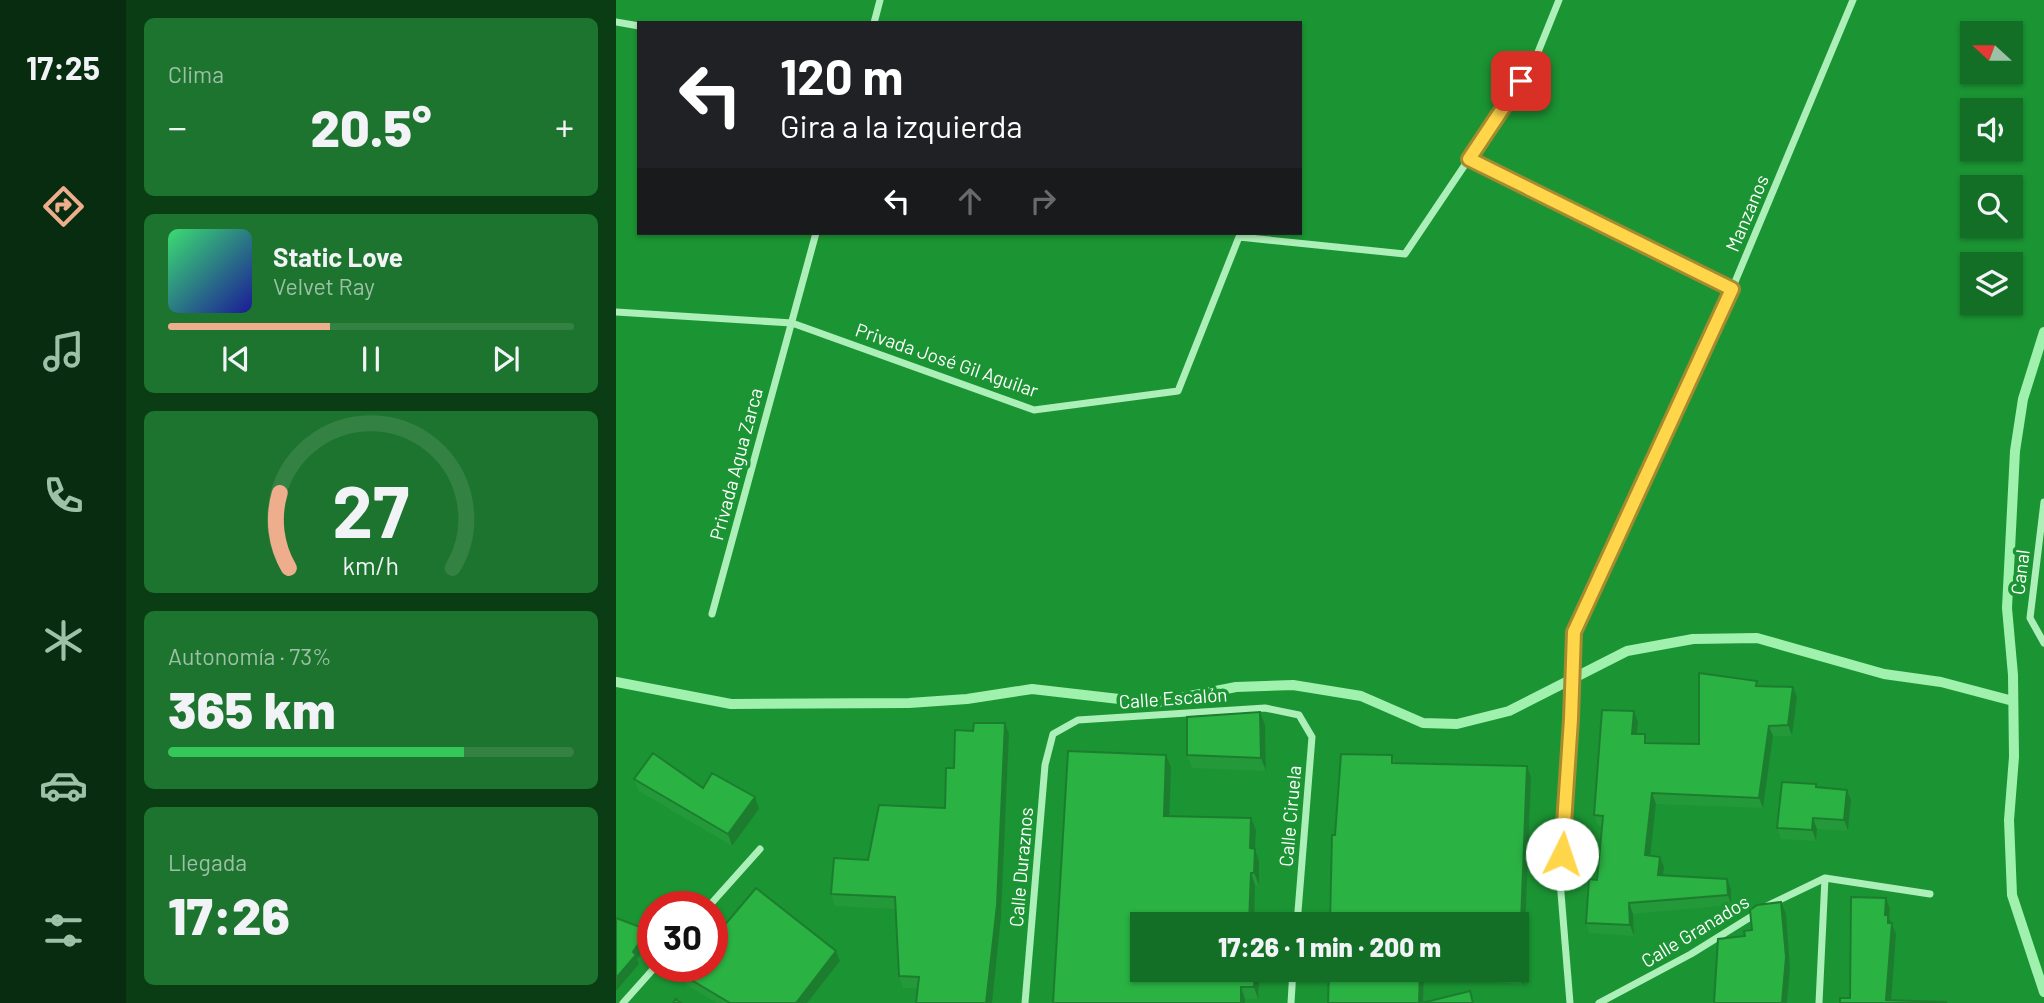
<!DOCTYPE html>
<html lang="es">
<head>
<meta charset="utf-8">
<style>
  :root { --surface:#146f26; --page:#1d742e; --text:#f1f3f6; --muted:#9dc1a7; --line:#338143; --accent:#eead8d }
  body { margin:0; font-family:Barlow,sans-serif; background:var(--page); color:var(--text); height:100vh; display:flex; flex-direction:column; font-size:26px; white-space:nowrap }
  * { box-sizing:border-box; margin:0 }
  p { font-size:23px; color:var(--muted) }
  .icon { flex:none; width:38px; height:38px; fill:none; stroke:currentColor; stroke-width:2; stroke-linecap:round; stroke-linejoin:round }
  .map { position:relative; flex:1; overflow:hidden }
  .drawer { display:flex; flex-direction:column; gap:18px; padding:18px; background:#0b3d15; width:490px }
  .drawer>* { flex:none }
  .banner { position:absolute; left:21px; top:21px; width:665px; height:214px; border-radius:0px; box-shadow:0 2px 5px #0004; background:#202124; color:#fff; overflow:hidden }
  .needle { width:46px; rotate:291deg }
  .buttons { position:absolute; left:1344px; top:21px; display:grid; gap:14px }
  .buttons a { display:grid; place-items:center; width:63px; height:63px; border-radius:0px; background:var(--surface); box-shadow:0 2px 5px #0004; font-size:35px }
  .speed { position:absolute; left:21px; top:891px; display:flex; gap:14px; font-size:35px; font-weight:700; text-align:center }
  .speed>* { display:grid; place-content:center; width:91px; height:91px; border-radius:50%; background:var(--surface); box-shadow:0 2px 5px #0004; line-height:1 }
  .speed .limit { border:10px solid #d22; background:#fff; color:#111 }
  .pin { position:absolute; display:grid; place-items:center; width:60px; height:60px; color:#fff; margin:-30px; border-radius:14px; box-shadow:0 4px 10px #0006 }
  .me { position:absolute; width:77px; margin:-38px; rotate:4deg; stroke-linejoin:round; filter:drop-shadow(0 0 5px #0008) }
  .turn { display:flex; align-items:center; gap:24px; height:147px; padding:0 28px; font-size:32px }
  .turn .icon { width:91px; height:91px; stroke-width:2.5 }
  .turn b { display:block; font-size:49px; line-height:60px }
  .lanes { display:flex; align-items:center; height:66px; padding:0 28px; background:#0003; justify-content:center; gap:35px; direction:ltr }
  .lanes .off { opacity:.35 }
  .big { font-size:52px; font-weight:800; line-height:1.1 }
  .drawer .widget { flex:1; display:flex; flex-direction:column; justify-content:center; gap:10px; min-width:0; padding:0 24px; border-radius:10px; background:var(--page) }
  .drawer .dial { align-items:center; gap:0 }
  .dial svg { height:182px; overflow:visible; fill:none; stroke:var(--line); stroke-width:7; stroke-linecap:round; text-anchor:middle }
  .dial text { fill:var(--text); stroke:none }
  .song { display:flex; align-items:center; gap:21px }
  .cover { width:84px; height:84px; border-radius:10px; background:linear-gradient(135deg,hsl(140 70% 55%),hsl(240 70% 35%)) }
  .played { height:7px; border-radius:4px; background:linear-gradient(90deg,var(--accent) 40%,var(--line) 40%) }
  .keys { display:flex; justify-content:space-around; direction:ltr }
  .heat { display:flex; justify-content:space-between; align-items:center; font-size:38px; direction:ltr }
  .charge { height:10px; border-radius:5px; background:linear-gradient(90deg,#34c759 73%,var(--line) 0) }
  .trip { position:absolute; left:514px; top:912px; width:399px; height:70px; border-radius:0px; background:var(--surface); box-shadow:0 2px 5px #0004; font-weight:800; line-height:70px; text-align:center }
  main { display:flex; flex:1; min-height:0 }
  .dock { display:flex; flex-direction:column; width:126px; justify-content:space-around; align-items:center; background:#082c0f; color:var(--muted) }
  .dock .icon { width:49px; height:49px }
  .dock .active { color:var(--accent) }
  .dock b { font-size:32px; color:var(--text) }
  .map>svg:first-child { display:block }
</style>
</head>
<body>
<main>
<nav class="dock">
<b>17:25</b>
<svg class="icon active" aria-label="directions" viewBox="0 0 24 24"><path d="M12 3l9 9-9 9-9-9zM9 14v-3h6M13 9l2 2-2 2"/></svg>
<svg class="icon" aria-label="music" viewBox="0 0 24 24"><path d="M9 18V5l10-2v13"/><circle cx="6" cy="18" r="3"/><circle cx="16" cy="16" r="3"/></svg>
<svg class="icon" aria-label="phone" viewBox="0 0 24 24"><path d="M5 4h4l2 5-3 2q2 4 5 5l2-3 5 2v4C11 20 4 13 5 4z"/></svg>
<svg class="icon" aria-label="climate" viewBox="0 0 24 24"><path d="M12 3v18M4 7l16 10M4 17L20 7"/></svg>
<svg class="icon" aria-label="car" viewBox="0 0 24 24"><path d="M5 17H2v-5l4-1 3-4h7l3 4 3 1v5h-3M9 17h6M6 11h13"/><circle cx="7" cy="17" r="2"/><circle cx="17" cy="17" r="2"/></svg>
<svg class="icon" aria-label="filters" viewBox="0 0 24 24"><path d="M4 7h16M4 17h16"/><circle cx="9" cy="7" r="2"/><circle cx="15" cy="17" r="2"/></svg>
</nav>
<section class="drawer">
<div class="widget"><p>Clima</p>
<div class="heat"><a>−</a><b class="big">20.5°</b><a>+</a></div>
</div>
<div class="widget">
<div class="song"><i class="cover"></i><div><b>Static Love</b><p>Velvet Ray</p></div></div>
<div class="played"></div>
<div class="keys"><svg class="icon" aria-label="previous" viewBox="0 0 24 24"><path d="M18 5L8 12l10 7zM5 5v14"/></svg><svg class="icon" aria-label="pause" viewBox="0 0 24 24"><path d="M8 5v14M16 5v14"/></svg><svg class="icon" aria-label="next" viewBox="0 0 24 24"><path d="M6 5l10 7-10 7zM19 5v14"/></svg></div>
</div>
<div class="widget dial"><svg viewBox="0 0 100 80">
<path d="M14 69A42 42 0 1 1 86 69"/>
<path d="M14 69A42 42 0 0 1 10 36" stroke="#eead8d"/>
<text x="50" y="56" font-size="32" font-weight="700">27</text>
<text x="50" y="72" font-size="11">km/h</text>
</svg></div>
<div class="widget"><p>Autonomía · 73%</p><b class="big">365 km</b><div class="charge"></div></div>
<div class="widget"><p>Llegada</p><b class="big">17:26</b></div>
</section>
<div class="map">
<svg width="1428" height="1003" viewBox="0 0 1428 1003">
  <rect width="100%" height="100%" fill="#1b9433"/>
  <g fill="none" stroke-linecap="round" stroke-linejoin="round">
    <!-- stream -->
    <path stroke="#a0f1ae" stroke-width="10" d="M 1428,332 L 1407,399 L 1399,451 L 1391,608 L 1397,675 L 1398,757 L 1393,820 L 1396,895 L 1428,992
      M 0,682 L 115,704 L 293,703 L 351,699 L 416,689 L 538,703 L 620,687 L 677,685 L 745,696 L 807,723 L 841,724 L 893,711 L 1011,651 L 1077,639 L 1141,638 L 1268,674 L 1325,682 L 1397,701"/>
    <!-- street -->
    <path stroke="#adefb9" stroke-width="7" d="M 0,22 L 23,26
      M 258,23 L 264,0
      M 853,159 L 1116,289
      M 0,312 L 176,323 L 418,410 L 562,391 L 623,237 L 789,254 L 918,62 L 943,0
      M 1428,502 L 1414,618 L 1428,643
      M 96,614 L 200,233
      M 93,906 L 144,849
      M 1151,906 L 1209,878 L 1314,894
      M 7,1003 L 40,966
      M 409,1003 L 429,765 L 437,734 L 462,720 L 649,708 L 683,715 L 696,737 L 681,924
      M 675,1003 L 677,970
      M 954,1003 L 944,881 L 955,719 L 958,632 L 1116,289 L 1237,0
      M 983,1003 L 1075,954 L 1141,913
      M 1203,1003 L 1209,878"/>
  </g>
  <!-- wall -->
  <path fill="#24993a" d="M 1141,681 L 1143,686 L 1177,687 L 1181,697 L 1176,736 L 1157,736 L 1147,808 L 1040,804 L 1034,856 L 1048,867 L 1047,875 L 1111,879 L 1115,889 L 1115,905 L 1017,914 L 1018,936 L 973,933 L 970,923 L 981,880 L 986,826 L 982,825 L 978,815 L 1022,722 L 1021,734 L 1029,734 L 1032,743 L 1083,744 Z
    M 644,712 L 649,725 L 650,771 L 576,768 L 571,755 Z
    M 389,723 L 393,734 L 385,917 L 302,988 L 287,988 L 283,976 L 280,909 L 219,906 L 215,894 L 252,860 L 329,808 L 338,768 L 357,731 Z
    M 550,755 L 555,767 L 553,816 L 640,830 L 639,849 L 643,861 L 643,885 L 639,885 L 527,970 L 644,970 L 642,999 L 629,999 L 629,1003 L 437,1003 Z
    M 776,755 L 779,763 L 911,766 L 915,777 L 907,985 L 862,980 L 858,970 L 901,970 L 719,835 Z
    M 18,779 L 87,788 L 143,809 L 116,846 L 23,791 Z
    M 1200,784 L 1202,788 L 1231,790 L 1235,800 L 1232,831 L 1201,829 L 1200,841 L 1165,839 L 1161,828 Z
    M 220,951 L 224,961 L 191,1003 L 101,1003 L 71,985 L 67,975 Z"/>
  <!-- shaded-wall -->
  <path fill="#1d7d2f" d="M 1177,687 L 1181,697 L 1176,736 L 1172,725 Z
    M 1018,711 L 1022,722 L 1020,744 L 1016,734 Z
    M 644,712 L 649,725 L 650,771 L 645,758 Z
    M 389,723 L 393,734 L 385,917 L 376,1003 L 370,1003 Z
    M 1153,726 L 1157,736 L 1147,808 L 1143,798 Z
    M 550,755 L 555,767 L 553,828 L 548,816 Z
    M 911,766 L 915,777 L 907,985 L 903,974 Z
    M 1231,790 L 1235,800 L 1232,831 L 1228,820 Z
    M 1036,793 L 1040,804 L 1033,866 L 1029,855 Z
    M 139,797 L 143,809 L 116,846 L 112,834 Z
    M 635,818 L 640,830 L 639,849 L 643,861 L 643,885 L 638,873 L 634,848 Z
    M 1197,818 L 1201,829 L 1200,841 L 1196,830 Z
    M 1044,857 L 1048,867 L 1046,885 L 1042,875 Z
    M 635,873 L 639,885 L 638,924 L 633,924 L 633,923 Z
    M 1111,879 L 1115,889 L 1115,905 L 1112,895 Z
    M 1270,898 L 1274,909 L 1273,918 L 1280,934 L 1275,1003 L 1270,1000 Z
    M 1165,902 L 1170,914 L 1174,968 L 1171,1003 L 1166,1003 Z
    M 1013,903 L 1017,914 L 1018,936 L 1014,925 Z
    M 32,930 L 35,939 L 21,959 L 23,964 L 0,991 L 0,978 Z
    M 220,951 L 224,961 L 191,1003 L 180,1003 Z
    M 639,970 L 644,970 L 642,999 L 638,987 Z
    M 804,970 L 808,970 L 807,1003 L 803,1003 Z
    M 625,987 L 629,999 L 629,1003 L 625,1003 Z"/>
  <!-- building -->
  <path fill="#2ab243" stroke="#1d7d2f" stroke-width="2" d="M 1083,673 L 1141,681 L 1140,686 L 1177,687 L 1172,725 L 1153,726 L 1143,798 L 1036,793 L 1029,855 L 1044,857 L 1042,875 L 1111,879 L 1112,895 L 1013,903 L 1014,925 L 970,923 L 973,879 L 981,880 L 987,816 L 978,815 L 986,710 L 1018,711 L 1016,734 L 1029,734 L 1029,743 L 1083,744 Z
    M 644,712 L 645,758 L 571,755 L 571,717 Z
    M 358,723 L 389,723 L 381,905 L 370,1003 L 300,1003 L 303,977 L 283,976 L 279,897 L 215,894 L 218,858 L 252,860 L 263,805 L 329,808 L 330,768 L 338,768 L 339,730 L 357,731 Z
    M 452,751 L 550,755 L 548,816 L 635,818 L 634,848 L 639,849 L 638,873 L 635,873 L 633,923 L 637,923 L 636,924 L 527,924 L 527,970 L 639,970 L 638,987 L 625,987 L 625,1003 L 437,1003 Z
    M 37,753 L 87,788 L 96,773 L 139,797 L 112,834 L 18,779 Z
    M 725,754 L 776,755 L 776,763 L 911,766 L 903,974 L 863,970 L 901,970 L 901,924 L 714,924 L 716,835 L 719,835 Z
    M 1166,782 L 1200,784 L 1200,787 L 1231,790 L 1228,820 L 1197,818 L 1196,830 L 1161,828 Z
    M 140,888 L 220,951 L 180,1003 L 114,1003 L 67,975 L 75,966 L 96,966 L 96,940 Z
    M 1235,897 L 1270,898 L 1269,915 L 1272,915 L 1272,923 L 1276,923 L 1270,1000 L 1330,1002 L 1330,1003 L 1224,1003 L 1224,998 L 1234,998 Z
    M 1165,902 L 1170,957 L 1166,1003 L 1098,1003 L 1102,939 L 1129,936 L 1128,931 L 1136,930 L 1134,910 L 1141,905 Z
    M 0,918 L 32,930 L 17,952 L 20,955 L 0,978 Z
    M 713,970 L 804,970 L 803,1003 L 712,1003 Z
    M 854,991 L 857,1003 L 806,1003 Z
    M 60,999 L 65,1003 L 57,1003 Z"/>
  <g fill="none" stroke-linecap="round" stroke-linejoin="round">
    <!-- route casing -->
    <g stroke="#a68a30" stroke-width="18">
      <path id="route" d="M 905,81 L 853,159 L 1116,289 L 958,632 L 955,719 L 946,854"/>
    </g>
    <!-- route -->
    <use href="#route" stroke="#ffd54a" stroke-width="12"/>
  </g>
  <g text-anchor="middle" stroke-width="7" stroke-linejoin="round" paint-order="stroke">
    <!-- street labels -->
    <g font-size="19" fill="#fff" stroke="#1b9433">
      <text transform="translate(1131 213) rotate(-67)" y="7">Manzanos</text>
      <text transform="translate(331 360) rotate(19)" y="7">Privada José Gil Aguilar</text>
      <text transform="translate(120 464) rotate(-75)" y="7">Privada Agua Zarca</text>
      <text transform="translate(1404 572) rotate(-83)" y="7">Canal</text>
      <text transform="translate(557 698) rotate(-4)" y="7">Calle Escalón</text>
      <text transform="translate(674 816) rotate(-85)" y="7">Calle Ciruela</text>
      <text transform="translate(405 867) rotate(-85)" y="7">Calle Duraznos</text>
      <text transform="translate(1079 931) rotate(-31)" y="7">Calle Granados</text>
    </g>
  </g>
</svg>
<div class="buttons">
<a><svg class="needle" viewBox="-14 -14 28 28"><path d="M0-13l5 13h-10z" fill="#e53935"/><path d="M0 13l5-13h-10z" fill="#9dc1a7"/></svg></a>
<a><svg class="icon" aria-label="sound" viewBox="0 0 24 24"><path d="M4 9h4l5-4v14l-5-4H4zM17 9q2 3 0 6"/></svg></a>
<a><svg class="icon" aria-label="search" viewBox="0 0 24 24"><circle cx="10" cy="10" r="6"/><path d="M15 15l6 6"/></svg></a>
<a><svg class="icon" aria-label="layers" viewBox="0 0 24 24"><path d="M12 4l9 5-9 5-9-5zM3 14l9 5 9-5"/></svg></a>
</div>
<div class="speed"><div class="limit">30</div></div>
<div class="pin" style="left:905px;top:81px;background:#d93025"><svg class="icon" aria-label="arrive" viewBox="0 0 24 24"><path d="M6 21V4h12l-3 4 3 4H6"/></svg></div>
<svg class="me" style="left:946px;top:854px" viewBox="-20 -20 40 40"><circle r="19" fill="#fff"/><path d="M0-13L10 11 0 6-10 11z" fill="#ffd54a"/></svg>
<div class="trip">17:26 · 1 min · 200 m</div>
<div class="banner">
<div class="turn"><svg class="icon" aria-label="left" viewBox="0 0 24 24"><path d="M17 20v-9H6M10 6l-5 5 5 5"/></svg><div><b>120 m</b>Gira a la izquierda</div></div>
<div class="lanes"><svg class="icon" aria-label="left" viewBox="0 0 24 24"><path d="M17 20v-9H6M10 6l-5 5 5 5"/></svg><svg class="icon off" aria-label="ahead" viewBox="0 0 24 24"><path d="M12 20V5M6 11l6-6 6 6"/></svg><svg class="icon off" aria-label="right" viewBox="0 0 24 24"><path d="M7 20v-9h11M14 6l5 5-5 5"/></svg></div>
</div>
</div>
</main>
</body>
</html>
